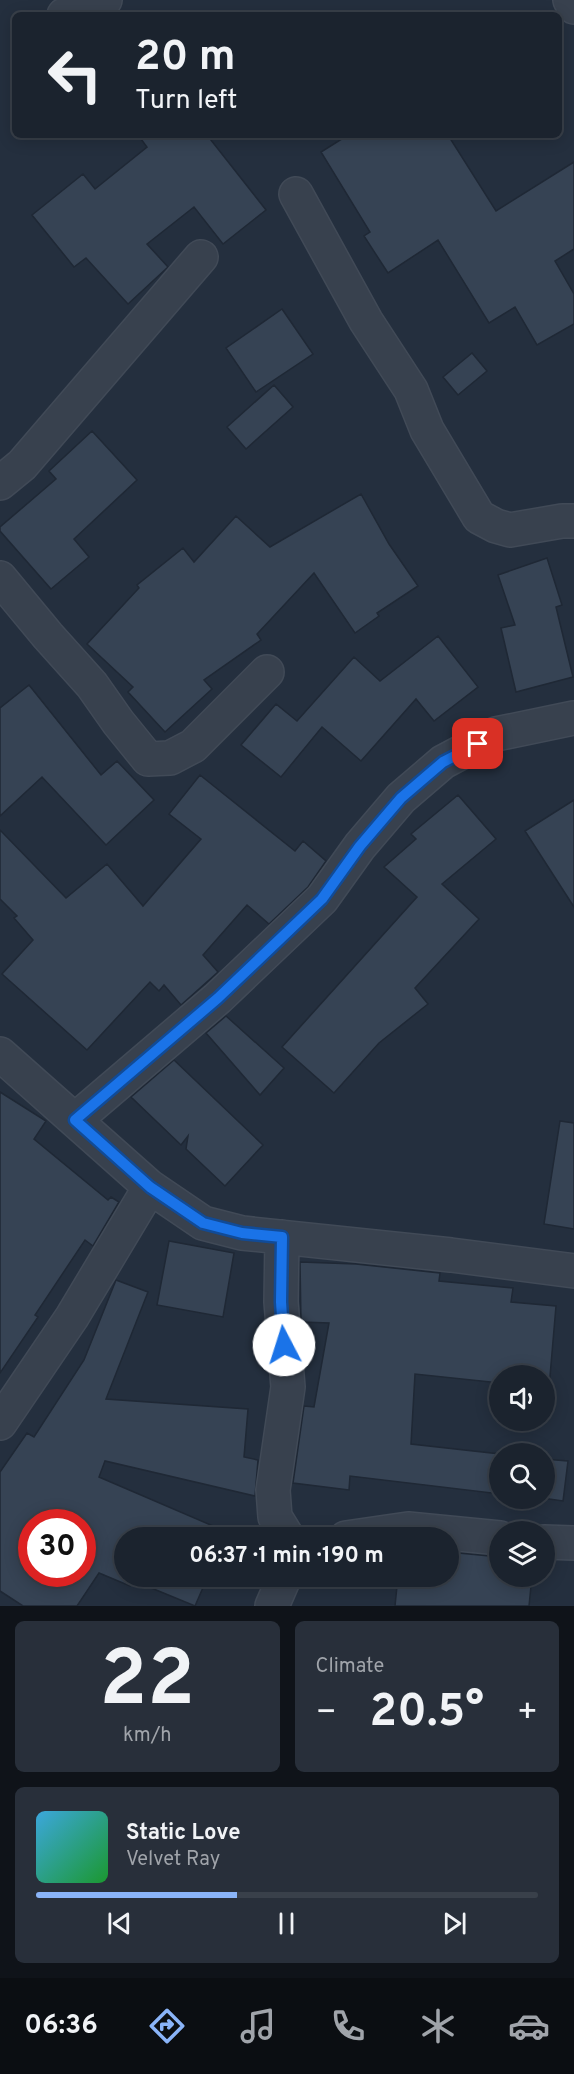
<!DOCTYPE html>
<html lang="en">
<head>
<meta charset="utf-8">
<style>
  :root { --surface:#1b232e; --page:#282f3a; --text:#f1f3f6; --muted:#a0a4aa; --line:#39404a; --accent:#8ab4f8 }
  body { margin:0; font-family:Overpass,sans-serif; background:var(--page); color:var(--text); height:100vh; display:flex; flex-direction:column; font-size:22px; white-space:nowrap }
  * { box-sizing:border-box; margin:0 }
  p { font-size:20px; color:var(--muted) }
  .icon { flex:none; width:33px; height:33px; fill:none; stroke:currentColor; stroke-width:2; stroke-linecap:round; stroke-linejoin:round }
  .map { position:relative; height:1606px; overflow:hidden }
  .details { display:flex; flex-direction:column; gap:15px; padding:15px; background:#0f1319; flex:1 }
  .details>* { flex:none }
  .banner { position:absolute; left:12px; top:12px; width:550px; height:126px; border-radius:9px; box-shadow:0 3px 15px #0003,0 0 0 2px var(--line); background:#1b232e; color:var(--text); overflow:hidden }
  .tools { position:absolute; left:489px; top:1365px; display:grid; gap:12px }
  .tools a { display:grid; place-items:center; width:66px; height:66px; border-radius:50%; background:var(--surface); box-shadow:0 3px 15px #0003,0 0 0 2px var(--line); font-size:30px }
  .speed { position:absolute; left:18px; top:1509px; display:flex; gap:12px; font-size:30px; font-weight:700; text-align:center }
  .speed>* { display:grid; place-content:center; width:78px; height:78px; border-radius:50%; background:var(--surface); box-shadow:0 3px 15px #0003,0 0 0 2px var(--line); line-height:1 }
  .speed .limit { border:9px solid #d22; background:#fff; color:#111 }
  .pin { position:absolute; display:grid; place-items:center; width:51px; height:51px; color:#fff; margin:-26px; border-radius:12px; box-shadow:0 3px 9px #0006 }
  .me { position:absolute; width:66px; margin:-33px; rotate:355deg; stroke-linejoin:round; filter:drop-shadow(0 0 4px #0008) }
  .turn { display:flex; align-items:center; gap:21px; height:126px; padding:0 24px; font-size:27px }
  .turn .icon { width:78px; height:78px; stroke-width:2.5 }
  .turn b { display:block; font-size:42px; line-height:51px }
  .big { font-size:45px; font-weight:700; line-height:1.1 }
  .details .card { flex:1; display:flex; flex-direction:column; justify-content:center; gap:9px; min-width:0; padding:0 21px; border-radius:9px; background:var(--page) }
  .details .dial { align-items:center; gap:0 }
  .dial b { font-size:78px; line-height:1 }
  .song { display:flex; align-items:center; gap:18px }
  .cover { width:72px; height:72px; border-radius:9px; background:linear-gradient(135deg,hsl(200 70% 55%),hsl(130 70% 35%)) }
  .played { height:6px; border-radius:3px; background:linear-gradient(90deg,var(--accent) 40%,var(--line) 40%) }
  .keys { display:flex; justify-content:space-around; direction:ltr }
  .heat { display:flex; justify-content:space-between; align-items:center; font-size:33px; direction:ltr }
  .details .tiles { flex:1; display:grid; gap:15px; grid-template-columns:1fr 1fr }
  .card:last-child { grid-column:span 2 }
  .trip { position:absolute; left:114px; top:1527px; width:345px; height:60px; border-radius:30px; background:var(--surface); box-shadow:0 3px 15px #0003,0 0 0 2px var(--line); font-weight:700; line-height:60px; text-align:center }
  .tabs { display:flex; height:96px; justify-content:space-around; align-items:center; background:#0b0e12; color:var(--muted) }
  .tabs .icon { width:42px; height:42px }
  .tabs .active { color:var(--accent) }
  .tabs b { font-size:27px; color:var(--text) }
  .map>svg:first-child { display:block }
</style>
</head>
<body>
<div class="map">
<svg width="574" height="1606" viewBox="0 0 574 1606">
  <rect width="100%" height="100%" fill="#242f3e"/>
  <!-- building -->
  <path fill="#364354" stroke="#1f2835" stroke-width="1.5" fill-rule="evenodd" d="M 138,135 L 207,135 L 266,210 L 223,244 L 194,207 L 147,244 L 168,267 L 128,304 L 86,258 L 74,267 L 32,215 L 83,174 L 95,189 L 147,147 Z
    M 348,135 L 448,135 L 496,211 L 574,162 L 574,249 L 555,261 L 574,294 L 574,324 L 537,345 L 515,307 L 489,323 L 438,240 L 388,273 L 364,236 L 370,232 L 321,152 Z
    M 282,309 L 313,354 L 256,392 L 226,348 Z
    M 472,353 L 487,371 L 458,395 L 443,377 Z
    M 274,385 L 293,407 L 246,449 L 227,427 Z
    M 92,431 L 137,480 L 74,539 L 89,557 L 51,589 L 0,531 L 0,527 L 56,479 L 49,471 Z
    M 361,494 L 389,544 L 418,586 L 377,613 L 379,616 L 355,633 L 314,573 L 257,634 L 261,640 L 204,680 L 212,689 L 165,732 L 128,692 L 133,687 L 87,644 L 139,588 L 137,585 L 183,548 L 194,562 L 236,516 L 270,547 Z
    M 547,558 L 562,605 L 556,607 L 573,677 L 516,692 L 501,628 L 515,625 L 498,575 Z
    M 438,636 L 478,687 L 434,721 L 416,699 L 361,761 L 322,727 L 281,777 L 241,745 L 276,704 L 297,721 L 354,657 L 380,681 Z
    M 29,685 L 101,775 L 117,761 L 154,800 L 106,845 L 42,777 L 0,816 L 0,708 Z
    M 200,775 L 295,851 L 303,841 L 326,861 L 308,887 L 269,924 L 247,905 L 203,955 L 218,972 L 181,1005 L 164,985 L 159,991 L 150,982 L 87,1050 L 2,974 L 33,940 L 14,918 L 17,916 L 0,899 L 0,830 L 66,898 L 107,864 L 143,906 L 201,839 L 169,814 Z
    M 458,795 L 496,839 L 442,884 L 479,919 L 415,988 L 428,1004 L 379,1043 L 334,1093 L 282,1047 L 417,897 L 384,867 L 416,839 L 411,834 Z
    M 574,800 L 574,907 L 525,831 Z
    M 226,1016 L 284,1068 L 260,1095 L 206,1033 Z
    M 174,1060 L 263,1145 L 225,1186 L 186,1149 L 188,1136 L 181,1145 L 131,1097 Z
    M 0,1092 L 46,1121 L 34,1139 L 108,1200 L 111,1197 L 119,1202 L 93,1246 L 85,1240 L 35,1315 L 38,1317 L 0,1373 Z
    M 560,1121 L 574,1123 L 574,1229 L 544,1224 Z
    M 169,1241 L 234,1253 L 223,1317 L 157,1305 Z
    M 300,1262 L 356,1264 L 440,1273 L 439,1281 L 513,1288 L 511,1302 L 556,1306 L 549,1388 L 544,1387 L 544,1376 L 500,1376 L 500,1383 L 415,1374 L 411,1444 L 500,1454 L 500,1494 L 350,1476 L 349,1490 L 293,1483 L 304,1406 L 314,1407 L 329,1323 L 301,1322 Z
    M 116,1280 L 148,1292 L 106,1399 L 248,1409 L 244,1457 L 258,1460 L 255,1496 L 105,1461 L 99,1477 L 227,1532 L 225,1538 L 124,1538 L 124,1576 L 208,1576 L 195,1606 L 132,1580 L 130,1586 L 99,1573 L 77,1606 L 23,1606 L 0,1591 L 0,1472 L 27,1433 L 34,1437 L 84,1360 ZM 32,1522 L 82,1522 L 82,1574 L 32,1574 Z
    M 544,1459 L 568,1461 L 563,1501 L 542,1498 L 544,1498 Z
    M 448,1552 L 500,1557 L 500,1576 L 532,1576 L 529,1606 L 395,1606 L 398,1576 L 448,1576 Z"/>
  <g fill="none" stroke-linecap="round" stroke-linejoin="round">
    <!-- minor casing -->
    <g stroke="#414a57" stroke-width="36">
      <path id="minor" d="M 570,0 L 574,7
        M 64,15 L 105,0
        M 296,194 L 366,321 L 411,390 L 427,430 L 479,517 L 496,526 L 510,530 L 562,521 L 574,521
        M 0,483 L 22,465 L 201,257
        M 0,578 L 48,636 L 92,685 L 118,722 L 148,759 L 170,758 L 193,746 L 267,672
        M 0,1054 L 150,1187 L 203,1223 L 242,1233 L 451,1255 L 574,1271
        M 75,1120 L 218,998 L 322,899 L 360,846 L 401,798 L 443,762 L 496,734 L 574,718
        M 282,1237 L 281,1302 L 288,1387 L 273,1490 L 275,1517 L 288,1538
        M 0,1423 L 72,1317 L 150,1187
        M 346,1538 L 408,1529 L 500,1538
        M 544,1542 L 574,1543
        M 272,1606 L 285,1576"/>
    </g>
    <!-- minor -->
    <use href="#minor" stroke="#38414e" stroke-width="33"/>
  </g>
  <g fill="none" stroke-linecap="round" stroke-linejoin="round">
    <!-- route casing -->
    <g stroke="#114b97" stroke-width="15">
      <path id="route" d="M 284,1345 L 281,1302 L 282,1237 L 242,1233 L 203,1223 L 150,1187 L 75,1120 L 218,998 L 322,899 L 360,846 L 401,798 L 443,762 L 478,744"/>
    </g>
    <!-- route -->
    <use href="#route" stroke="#1a73e8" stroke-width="10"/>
  </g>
</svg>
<div class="tools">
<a><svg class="icon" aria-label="sound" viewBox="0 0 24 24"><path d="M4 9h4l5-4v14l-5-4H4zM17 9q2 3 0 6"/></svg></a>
<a><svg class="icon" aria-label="search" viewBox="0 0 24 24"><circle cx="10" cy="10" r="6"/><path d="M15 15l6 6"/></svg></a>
<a><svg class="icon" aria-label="layers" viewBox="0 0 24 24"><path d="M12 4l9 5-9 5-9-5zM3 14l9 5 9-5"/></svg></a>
</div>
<div class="speed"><div class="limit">30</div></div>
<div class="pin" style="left:478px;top:744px;background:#d93025"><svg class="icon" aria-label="arrive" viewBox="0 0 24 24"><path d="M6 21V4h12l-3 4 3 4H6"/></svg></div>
<svg class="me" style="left:284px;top:1345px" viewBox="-20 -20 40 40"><circle r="19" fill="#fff"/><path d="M0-13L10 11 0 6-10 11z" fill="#1a73e8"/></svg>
<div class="trip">06:37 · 1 min · 190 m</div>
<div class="banner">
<div class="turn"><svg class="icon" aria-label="left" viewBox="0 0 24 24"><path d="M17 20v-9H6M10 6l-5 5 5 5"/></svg><div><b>20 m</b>Turn left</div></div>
</div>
</div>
<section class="details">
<div class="tiles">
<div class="card dial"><b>22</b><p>km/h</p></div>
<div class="card"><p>Climate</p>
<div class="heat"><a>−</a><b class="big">20.5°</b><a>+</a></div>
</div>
<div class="card">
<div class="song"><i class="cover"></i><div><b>Static Love</b><p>Velvet Ray</p></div></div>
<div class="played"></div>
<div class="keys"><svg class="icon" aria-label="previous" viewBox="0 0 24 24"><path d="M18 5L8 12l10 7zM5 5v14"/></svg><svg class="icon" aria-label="pause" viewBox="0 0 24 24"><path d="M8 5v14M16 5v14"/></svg><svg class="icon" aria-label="next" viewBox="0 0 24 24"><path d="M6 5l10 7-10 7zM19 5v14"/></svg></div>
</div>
</div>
</section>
<nav class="tabs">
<b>06:36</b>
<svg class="icon active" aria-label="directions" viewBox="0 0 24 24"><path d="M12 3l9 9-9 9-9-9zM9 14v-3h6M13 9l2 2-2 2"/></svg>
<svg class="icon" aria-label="music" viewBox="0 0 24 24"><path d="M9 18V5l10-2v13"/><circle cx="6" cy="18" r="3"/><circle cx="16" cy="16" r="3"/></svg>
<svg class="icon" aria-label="phone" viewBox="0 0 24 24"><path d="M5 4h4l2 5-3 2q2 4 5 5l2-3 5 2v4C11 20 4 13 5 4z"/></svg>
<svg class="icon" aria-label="climate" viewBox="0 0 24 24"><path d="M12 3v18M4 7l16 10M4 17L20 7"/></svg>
<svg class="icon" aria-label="car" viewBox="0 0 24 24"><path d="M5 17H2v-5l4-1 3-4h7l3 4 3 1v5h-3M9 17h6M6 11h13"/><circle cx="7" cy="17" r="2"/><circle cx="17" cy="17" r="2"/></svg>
</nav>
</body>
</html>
